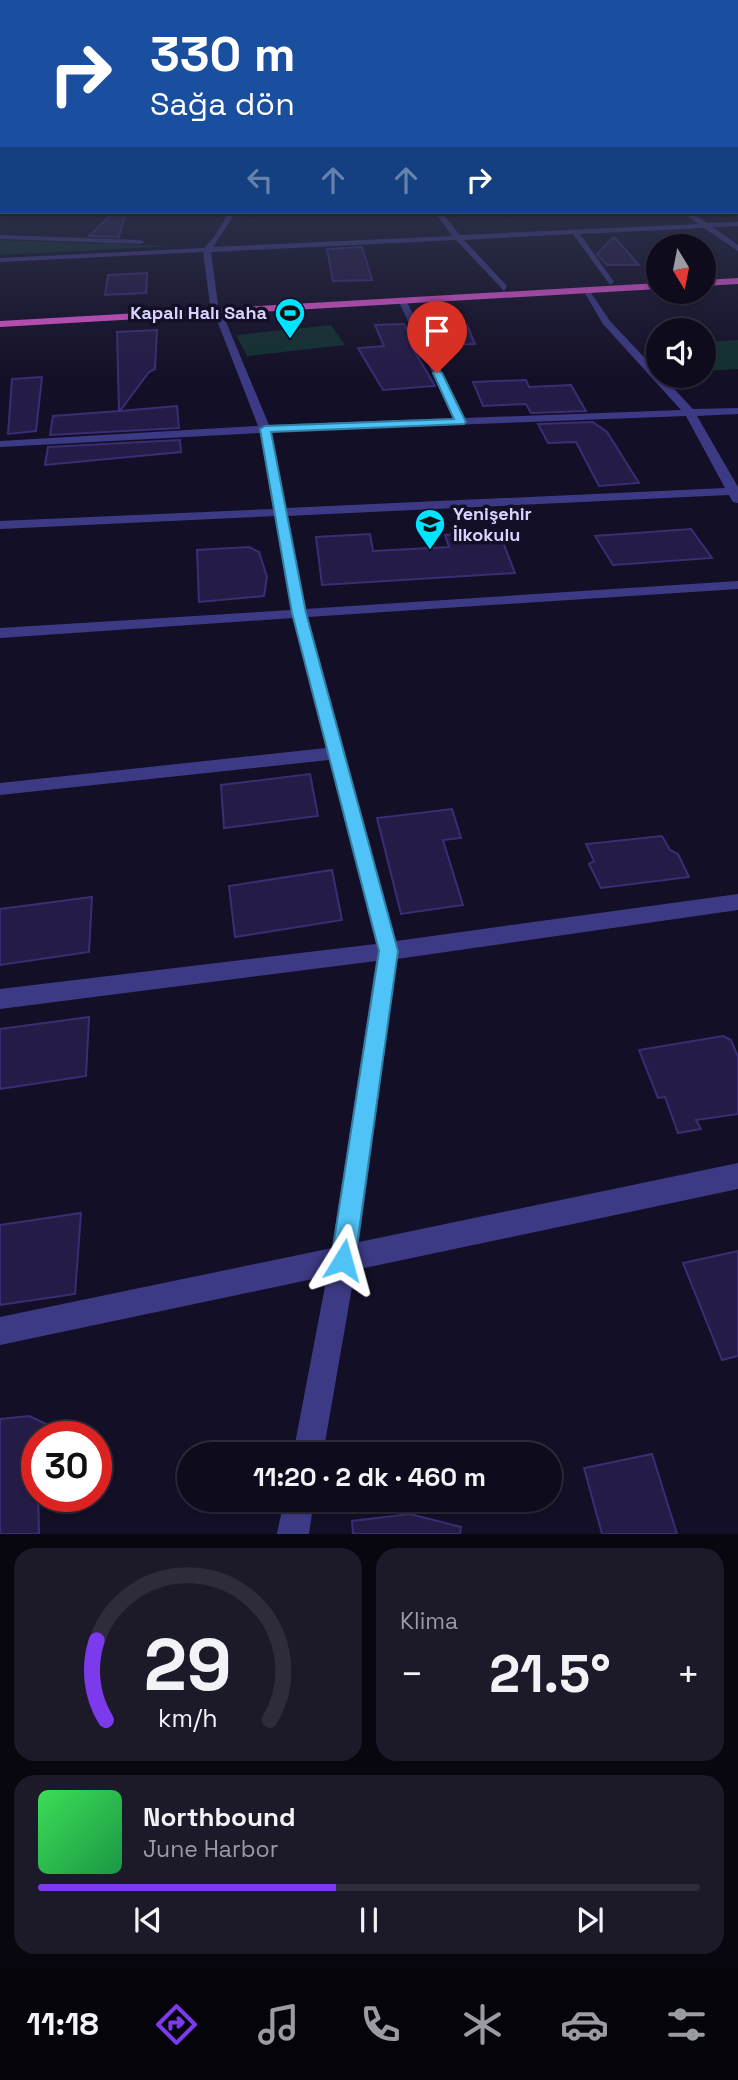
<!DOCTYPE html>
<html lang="tr">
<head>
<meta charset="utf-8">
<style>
  :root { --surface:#0e0b1c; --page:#1c1929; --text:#f1f3f6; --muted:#9b9ba3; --line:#2e2b3b; --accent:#7c3aed }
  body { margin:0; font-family:"Space Grotesk",sans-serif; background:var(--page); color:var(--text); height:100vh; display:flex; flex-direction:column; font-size:26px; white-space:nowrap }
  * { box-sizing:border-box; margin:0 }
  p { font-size:23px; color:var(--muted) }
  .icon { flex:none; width:38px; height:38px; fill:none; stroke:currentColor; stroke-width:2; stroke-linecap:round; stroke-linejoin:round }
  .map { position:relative; height:1534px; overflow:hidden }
  .details { display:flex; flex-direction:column; gap:14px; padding:14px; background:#08060f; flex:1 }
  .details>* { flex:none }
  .hud { position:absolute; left:0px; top:0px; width:738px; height:214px; box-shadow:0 2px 5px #0004,0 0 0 2px var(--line); background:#1a4fa0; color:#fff; overflow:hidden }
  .needle { width:46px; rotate:170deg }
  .buttons { position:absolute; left:646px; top:234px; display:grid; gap:14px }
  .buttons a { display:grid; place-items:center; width:70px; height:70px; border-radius:50%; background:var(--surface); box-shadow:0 2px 5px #0004,0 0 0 2px var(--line); font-size:35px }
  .speed { position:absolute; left:21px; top:1421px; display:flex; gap:14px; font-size:35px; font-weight:700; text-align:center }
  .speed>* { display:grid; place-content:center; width:91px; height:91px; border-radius:50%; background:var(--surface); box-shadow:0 2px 5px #0004,0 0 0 2px var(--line); line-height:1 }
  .speed .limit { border:10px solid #d22; background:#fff; color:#111 }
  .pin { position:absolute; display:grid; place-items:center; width:60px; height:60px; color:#fff; margin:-72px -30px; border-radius:50% 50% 50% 0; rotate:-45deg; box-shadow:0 0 7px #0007 }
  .pin .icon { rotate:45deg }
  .me { position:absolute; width:77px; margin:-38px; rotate:8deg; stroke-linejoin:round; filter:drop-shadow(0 0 5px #0008) }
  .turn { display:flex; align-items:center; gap:24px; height:147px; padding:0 35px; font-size:32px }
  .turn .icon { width:91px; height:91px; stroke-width:2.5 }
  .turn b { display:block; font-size:49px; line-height:60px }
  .lanes { display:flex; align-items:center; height:66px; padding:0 35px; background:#0003; justify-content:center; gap:35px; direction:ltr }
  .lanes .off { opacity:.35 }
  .big { font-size:52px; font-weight:700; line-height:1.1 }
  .details .card { flex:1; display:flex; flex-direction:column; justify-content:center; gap:10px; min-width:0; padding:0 24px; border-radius:21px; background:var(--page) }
  .details .dial { align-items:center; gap:0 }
  .dial svg { height:182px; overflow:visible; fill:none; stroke:var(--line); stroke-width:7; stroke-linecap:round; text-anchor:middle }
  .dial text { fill:var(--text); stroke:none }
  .song { display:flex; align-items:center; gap:21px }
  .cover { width:84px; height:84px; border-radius:10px; background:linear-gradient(135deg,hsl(130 70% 55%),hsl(140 70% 35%)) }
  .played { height:7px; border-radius:4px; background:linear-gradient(90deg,var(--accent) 45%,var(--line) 45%) }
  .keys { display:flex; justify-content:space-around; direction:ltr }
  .heat { display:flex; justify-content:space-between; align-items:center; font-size:38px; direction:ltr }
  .details .tiles { flex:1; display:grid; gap:14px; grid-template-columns:1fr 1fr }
  .card:last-child { grid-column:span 2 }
  .trip { position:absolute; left:177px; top:1442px; width:385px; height:70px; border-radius:35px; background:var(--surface); box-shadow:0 2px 5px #0004,0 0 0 2px var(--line); font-weight:700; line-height:70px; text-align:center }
  .menu { display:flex; height:112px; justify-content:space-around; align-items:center; background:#06040b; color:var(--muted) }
  .menu .icon { width:49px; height:49px }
  .menu .current { color:var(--accent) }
  .menu b { font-size:32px; color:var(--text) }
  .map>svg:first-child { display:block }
</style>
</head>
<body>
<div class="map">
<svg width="738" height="1534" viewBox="0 0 738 1534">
  <rect width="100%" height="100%" fill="#130f26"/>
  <!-- green -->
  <path fill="#12302f" d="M 0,240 L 174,246 L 0,255 Z
    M 331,325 L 345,345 L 247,356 L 236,335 Z
    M 738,340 L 738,369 L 704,371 L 704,342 Z"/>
  <!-- building -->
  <path fill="#241b47" stroke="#3b2d73" stroke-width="2" d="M 114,212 L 126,212 L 119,237 L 89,236 Z
    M 614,237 L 639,265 L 607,265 L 597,254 Z
    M 362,247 L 372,280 L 333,281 L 327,249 Z
    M 147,273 L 146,293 L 105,295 L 108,275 Z
    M 404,324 L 417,347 L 412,347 L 435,386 L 383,390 L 358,348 L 384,346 L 375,325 Z
    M 467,325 L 475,344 L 432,346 L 422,327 Z
    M 157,330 L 155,369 L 149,372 L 120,411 L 177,406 L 179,428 L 50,435 L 53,416 L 119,411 L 117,332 Z
    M 42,377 L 36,431 L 8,434 L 12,379 Z
    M 526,380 L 529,387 L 571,385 L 586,411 L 531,413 L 526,404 L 483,406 L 473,382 Z
    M 593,422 L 607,432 L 639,483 L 599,486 L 576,442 L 548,443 L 538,424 Z
    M 180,440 L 181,452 L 45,465 L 48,447 Z
    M 691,529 L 712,558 L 613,565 L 595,536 Z
    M 499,532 L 515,573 L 322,585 L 316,537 L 370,534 L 373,551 L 449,547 L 445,535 Z
    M 249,547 L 259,552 L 267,577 L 264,596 L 199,602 L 197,550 Z
    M 310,774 L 318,816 L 224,828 L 221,785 Z
    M 452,809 L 461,838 L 443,840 L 463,905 L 401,914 L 377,818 Z
    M 662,836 L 670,850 L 678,854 L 689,877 L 601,888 L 589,864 L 594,861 L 586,844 Z
    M 332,870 L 342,920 L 235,937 L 229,886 Z
    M 92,897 L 89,952 L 0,965 L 0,909 Z
    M 89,1017 L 86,1076 L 0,1089 L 0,1029 Z
    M 723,1036 L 731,1040 L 738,1057 L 738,1114 L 696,1120 L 701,1129 L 678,1133 L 665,1097 L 658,1098 L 639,1050 Z
    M 81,1213 L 75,1294 L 0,1305 L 0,1225 Z
    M 738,1251 L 738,1356 L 722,1360 L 683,1263 Z
    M 29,1416 L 74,1437 L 37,1437 L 39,1534 L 0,1534 L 0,1419 Z
    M 652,1454 L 677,1534 L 602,1534 L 584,1468 Z
    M 410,1514 L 461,1527 L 460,1534 L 353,1534 L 352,1521 Z"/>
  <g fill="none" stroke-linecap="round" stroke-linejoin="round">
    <!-- minor -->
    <path fill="#3d3a85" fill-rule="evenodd" d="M 0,182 L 2,182 L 2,186 L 0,186 Z
      M 0,197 L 2,197 L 2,201 L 0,201 Z
      M 229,212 L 236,212 L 213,247 L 452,236 L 435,212 L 441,212 L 460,235 L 698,224 L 683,212 L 691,212 L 707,223 L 738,222 L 738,226 L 713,227 L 738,245 L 738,251 L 704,228 L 580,234 L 614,282 L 610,285 L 573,234 L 464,240 L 507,286 L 504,291 L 456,240 L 211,252 L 218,304 L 214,307 L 210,304 L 203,252 L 0,262 L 0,258 L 204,248 L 215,236 Z
      M 0,235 L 141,240 L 145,242 L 141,244 L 0,239 Z
      M 587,287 L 610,321 L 658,372 L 658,376 L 662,376 L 693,409 L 738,408 L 738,414 L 697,416 L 738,487 L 738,503 L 733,502 L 729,495 L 287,516 L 305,609 L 738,581 L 738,589 L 308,617 L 396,941 L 738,894 L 738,910 L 397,959 L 359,1242 L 738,1163 L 738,1189 L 355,1270 L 323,1454 L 293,1454 L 327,1276 L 0,1345 L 0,1317 L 332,1248 L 376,961 L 0,1009 L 0,989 L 376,944 L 329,760 L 0,795 L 0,783 L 326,748 L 293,618 L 0,638 L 0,628 L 291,610 L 275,516 L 0,529 L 0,521 L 273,509 L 260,433 L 0,447 L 0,441 L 258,426 L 213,310 L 217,307 L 221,310 L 269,425 L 454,418 L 398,300 L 402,297 L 406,300 L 465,418 L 681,410 L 603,324 L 583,290 ZM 686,416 L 725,488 L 286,508 L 271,432 Z
      M 284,1500 L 314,1500 L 309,1534 L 277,1534 Z"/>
    <!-- trunk -->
    <path fill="#e055d1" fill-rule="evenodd" d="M 738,278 L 738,284 L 704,286 L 704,280 Z
      M 658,283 L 658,289 L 0,327 L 0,321 Z"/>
  </g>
  <!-- sky -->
  <linearGradient id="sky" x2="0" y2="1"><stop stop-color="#0a0815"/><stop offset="0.43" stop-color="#333752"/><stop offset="1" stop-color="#333752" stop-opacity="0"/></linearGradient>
  <rect width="738" height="379" fill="url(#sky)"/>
  <!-- route -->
  <path fill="#4fc3f7" stroke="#337fa1" stroke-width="2" d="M 437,370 L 442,373 L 466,422 L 464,424 L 271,432 L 306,613 L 398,951 L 355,1260 L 351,1269 L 343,1272 L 334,1269 L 331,1260 L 379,951 L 292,613 L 260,429 L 265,426 L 454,419 L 433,373 Z"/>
  <!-- icons -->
  <defs>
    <g id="stadium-pin" transform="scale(1.575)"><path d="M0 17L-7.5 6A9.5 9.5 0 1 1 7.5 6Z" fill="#00e5ff" stroke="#130f26"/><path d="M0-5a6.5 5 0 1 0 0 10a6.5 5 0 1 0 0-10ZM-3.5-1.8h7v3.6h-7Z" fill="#111"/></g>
    <g id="school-pin" transform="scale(1.575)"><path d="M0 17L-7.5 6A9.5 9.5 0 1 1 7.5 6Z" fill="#00e5ff" stroke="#130f26"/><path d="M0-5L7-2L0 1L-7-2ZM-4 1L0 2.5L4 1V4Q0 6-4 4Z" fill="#111"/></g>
  </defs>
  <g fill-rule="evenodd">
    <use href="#stadium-pin" x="290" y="313"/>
    <use href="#school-pin" x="430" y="524"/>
  </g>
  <g text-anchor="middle" stroke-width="7" stroke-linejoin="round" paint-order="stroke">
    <!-- far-poi labels -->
    <g font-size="18" font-weight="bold" fill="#d9d4ff" stroke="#130f26" text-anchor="end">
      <text x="267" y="319">Kapalı Halı Saha</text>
      <text x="453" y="520" text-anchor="start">Yenişehir<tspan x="453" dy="21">İlkokulu</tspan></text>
    </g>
  </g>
</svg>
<div class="buttons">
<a><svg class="needle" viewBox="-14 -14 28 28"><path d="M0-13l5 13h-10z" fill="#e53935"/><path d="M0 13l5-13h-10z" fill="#9b9ba3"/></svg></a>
<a><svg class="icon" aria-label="sound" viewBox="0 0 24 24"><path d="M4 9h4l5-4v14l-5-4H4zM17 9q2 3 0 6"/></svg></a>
</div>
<div class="speed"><div class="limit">30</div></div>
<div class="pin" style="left:437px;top:373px;background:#d93025"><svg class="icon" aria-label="arrive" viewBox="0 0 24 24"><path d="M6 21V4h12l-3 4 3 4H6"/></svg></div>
<svg class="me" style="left:343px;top:1260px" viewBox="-20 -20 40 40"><path d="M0-17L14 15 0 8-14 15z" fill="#4fc3f7" stroke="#fff" stroke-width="4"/></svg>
<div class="trip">11:20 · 2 dk · 460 m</div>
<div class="hud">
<div class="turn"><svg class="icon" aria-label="right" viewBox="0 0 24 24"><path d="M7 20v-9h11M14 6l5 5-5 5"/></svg><div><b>330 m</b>Sağa dön</div></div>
<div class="lanes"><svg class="icon off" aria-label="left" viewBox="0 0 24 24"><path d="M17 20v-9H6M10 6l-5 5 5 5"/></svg><svg class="icon off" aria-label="ahead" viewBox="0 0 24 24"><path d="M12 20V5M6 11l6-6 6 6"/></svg><svg class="icon off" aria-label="ahead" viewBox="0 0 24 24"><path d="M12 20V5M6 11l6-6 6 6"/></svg><svg class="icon" aria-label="right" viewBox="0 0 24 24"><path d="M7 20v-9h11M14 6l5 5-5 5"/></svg></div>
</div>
</div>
<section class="details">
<div class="tiles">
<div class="card dial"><svg viewBox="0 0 100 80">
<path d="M14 69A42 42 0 1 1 86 69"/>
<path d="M14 69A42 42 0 0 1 10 34" stroke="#7c3aed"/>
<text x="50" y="56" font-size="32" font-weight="700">29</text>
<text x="50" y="72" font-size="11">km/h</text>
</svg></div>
<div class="card"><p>Klima</p>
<div class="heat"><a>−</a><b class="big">21.5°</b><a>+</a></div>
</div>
<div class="card">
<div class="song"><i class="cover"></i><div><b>Northbound</b><p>June Harbor</p></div></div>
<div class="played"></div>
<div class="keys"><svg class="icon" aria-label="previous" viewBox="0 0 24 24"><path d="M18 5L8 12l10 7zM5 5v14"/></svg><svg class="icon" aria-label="pause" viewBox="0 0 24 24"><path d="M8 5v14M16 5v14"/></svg><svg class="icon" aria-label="next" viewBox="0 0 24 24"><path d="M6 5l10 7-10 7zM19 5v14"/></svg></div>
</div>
</div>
</section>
<nav class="menu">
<b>11:18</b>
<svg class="icon current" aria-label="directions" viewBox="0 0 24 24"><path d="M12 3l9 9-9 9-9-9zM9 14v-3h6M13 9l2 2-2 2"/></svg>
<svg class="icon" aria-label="music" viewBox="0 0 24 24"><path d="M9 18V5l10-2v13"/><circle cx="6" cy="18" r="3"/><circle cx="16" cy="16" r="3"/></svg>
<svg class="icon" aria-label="phone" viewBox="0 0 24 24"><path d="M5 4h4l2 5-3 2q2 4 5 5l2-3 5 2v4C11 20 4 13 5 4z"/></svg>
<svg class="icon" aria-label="climate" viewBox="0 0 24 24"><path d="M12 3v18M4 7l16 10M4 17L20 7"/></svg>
<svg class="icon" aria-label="car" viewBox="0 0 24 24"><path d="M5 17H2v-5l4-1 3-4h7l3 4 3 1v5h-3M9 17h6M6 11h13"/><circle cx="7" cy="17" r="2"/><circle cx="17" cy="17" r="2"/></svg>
<svg class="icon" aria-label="filters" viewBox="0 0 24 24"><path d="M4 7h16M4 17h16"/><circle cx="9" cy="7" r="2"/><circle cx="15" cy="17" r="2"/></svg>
</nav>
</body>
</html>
